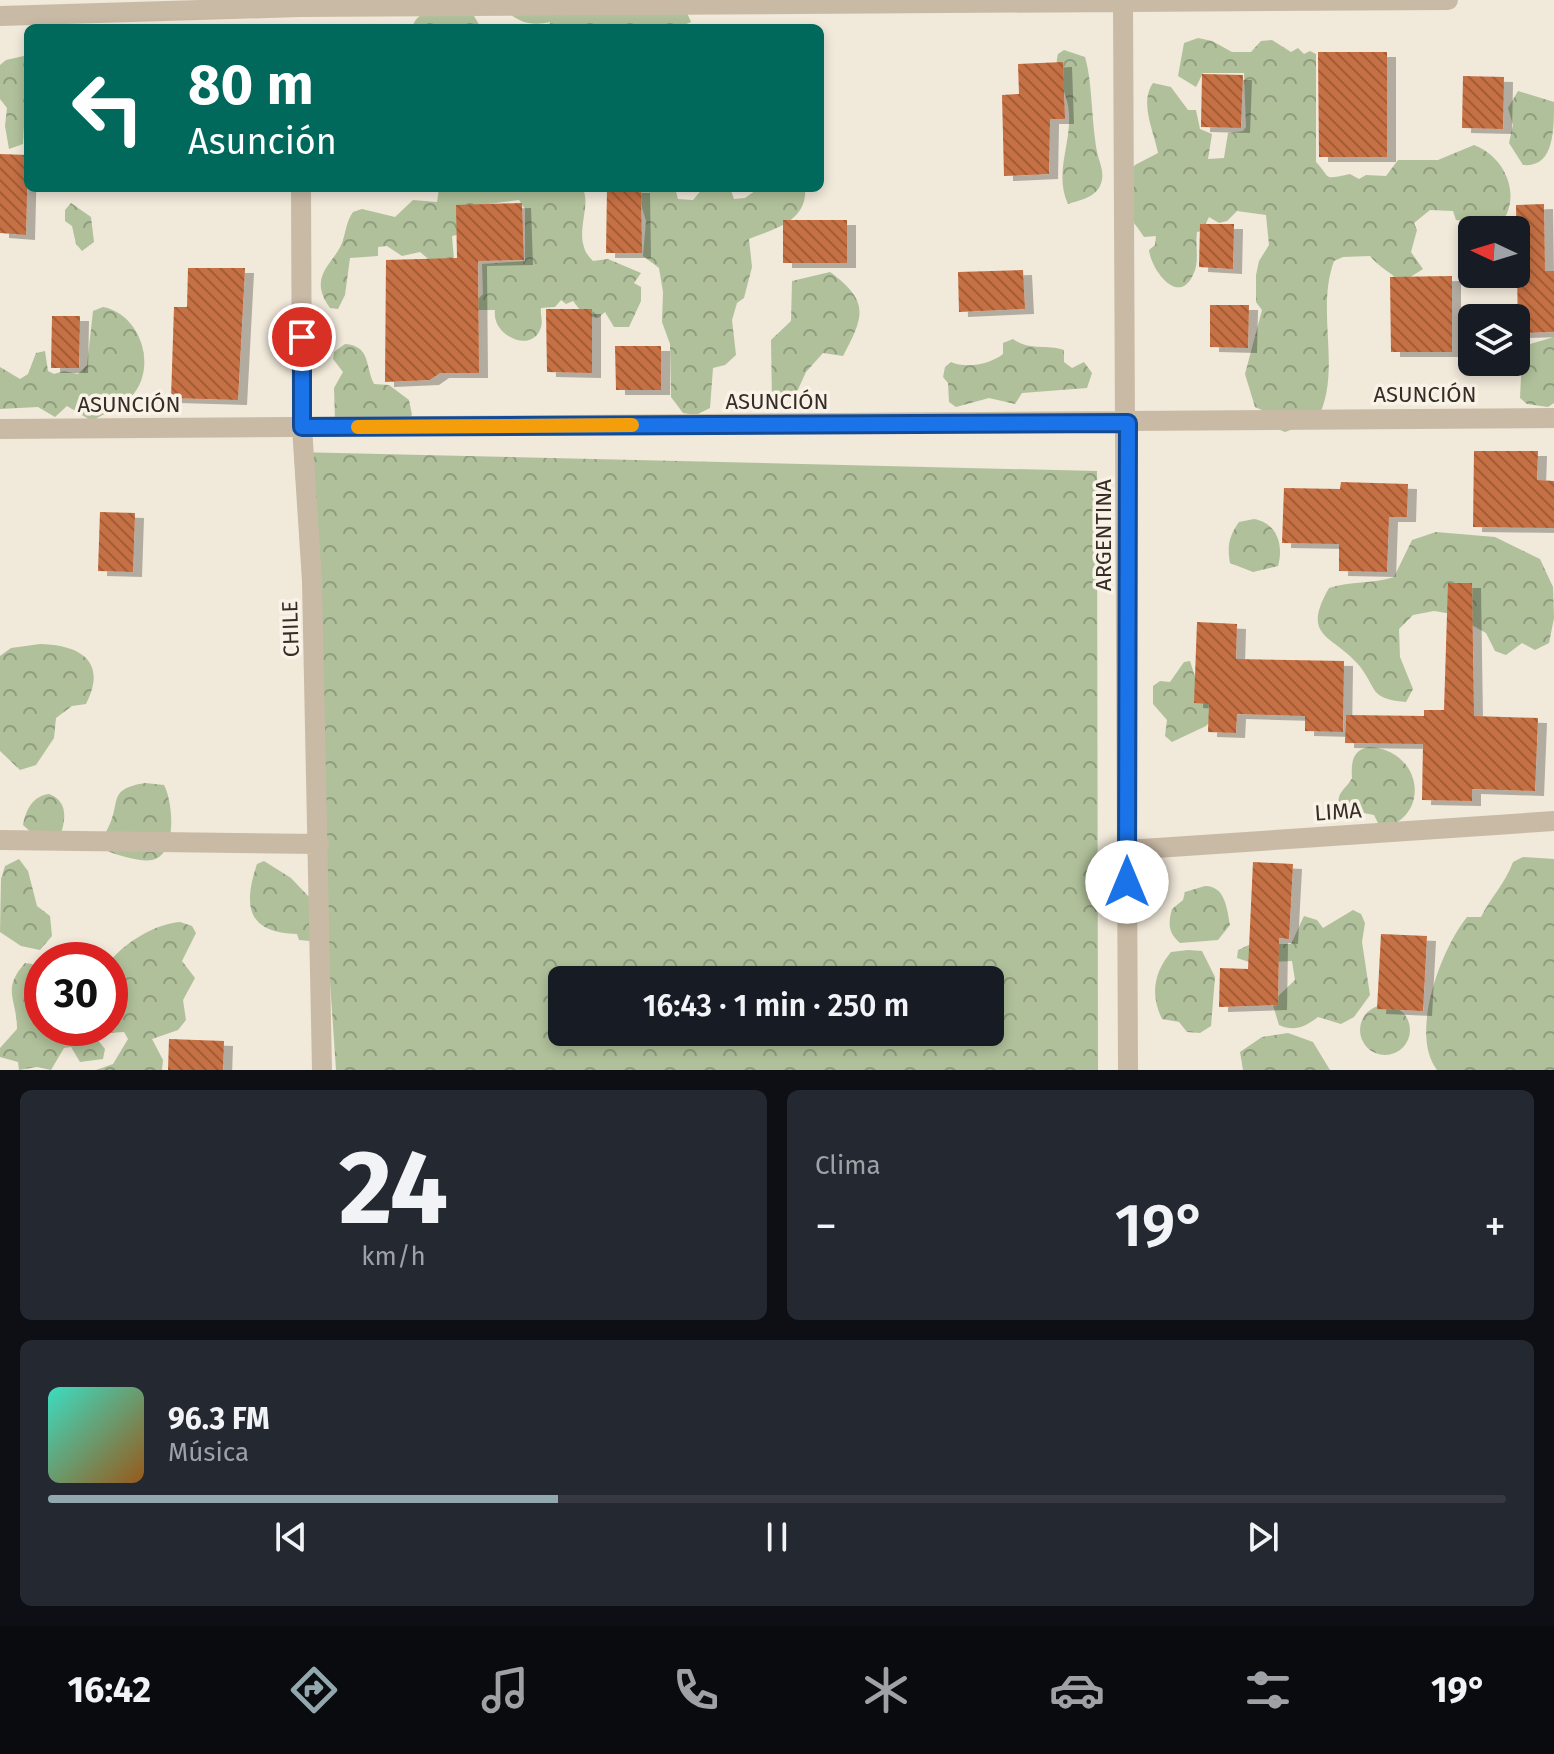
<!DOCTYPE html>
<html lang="es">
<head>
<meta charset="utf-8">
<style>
  :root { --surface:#171b24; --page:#242831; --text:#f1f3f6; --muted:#9ea1a6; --line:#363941; --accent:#92a8ae }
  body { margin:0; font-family:"Fira Sans",sans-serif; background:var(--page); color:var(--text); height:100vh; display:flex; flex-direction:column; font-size:30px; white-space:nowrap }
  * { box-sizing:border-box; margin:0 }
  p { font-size:26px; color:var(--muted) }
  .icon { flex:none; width:44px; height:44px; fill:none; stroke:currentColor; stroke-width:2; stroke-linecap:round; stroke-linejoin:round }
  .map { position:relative; height:1070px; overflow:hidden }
  .panel { display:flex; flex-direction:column; gap:20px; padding:20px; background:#0d0f14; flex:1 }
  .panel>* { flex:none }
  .guide { position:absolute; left:24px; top:24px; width:800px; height:168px; border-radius:12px; box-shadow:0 4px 12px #0003; background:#00695c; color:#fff; overflow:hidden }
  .needle { width:52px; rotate:274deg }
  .tools { position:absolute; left:1458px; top:216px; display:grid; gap:16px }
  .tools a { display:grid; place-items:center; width:72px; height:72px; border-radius:12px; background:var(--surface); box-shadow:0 4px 12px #0003; font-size:40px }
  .speed { position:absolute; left:24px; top:942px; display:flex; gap:16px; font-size:40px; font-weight:700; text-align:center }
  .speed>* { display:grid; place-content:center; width:104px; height:104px; border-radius:50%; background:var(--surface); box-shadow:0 4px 12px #0003; line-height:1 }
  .speed .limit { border:12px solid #d22; background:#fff; color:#111 }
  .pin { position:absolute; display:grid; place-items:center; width:68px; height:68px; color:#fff; margin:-34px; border:4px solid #fff; border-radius:50%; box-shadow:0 2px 8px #0007 }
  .me { position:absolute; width:88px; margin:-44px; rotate:0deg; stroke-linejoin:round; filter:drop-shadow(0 0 6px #0008) }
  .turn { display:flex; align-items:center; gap:28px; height:168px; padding:0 32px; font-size:36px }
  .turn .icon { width:104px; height:104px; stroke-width:2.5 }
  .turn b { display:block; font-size:56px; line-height:68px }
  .big { font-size:60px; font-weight:600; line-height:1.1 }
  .panel .tile { flex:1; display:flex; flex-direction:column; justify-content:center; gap:12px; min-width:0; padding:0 28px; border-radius:12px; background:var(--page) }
  .panel .dial { align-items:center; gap:0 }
  .dial b { font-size:104px; line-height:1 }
  .song { display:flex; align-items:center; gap:24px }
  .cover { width:96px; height:96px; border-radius:12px; background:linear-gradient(135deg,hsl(170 70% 55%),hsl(30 70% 35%)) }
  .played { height:8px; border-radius:4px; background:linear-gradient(90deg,var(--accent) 35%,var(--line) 35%) }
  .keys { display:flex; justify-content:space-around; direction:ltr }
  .heat { display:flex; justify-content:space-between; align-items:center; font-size:44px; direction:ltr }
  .panel .tiles { flex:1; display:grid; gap:20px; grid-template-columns:1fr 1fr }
  .tile:last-child { grid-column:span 2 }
  .trip { position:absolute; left:548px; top:966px; width:456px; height:80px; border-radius:12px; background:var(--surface); box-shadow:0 4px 12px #0003; font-weight:600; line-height:80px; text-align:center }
  .tabs { display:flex; height:128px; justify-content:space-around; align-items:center; background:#090b0e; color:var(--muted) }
  .tabs .icon { width:56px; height:56px }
  .tabs .selected { color:var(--accent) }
  .tabs b { font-size:36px; color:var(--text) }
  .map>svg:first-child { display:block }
</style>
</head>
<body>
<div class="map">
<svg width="1554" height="1070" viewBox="0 0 1554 1070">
  <defs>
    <pattern id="forest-crowns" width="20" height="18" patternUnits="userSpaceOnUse" patternTransform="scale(2)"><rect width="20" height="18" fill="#b0c09a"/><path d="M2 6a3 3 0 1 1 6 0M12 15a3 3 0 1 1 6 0" fill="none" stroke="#909c7e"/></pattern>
    <pattern id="building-back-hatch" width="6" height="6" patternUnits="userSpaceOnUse" patternTransform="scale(2)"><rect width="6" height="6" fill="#c57044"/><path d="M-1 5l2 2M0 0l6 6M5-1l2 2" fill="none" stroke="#a15c39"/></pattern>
    <filter id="shadow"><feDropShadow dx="9" dy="5" stdDeviation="0" flood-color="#0004"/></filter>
  </defs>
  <rect width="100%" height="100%" fill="#f1e9da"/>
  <!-- forest -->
  <path fill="url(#forest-crowns)" fill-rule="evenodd" d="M 501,6 L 687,13 L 691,22 L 677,28 L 549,28 L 550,22 C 529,27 516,21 501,6 Z
    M 470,9 L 481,28 L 412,28 C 419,4 449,10 470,9 Z
    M 1198,38 L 1212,41 L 1232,52 L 1251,52 L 1261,41 L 1272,40 L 1291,52 L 1298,48 L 1304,54 L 1310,51 L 1316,54 L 1316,162 C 1332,179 1322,180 1350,174 L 1359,179 L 1366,175 L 1386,176 L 1398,160 L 1438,160 L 1474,145 C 1509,158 1525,205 1494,230 L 1472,230 L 1472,249 L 1464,242 L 1463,221 L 1456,220 L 1453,211 L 1430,210 L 1414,223 L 1417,230 L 1411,252 L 1423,269 L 1401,283 C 1391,272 1380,268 1370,256 L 1343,257 L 1334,261 C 1315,313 1343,371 1317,420 L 1285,432 L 1268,425 L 1264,411 L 1255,407 L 1245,374 L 1262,310 L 1256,302 L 1256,275 L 1259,261 L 1269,245 L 1266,215 L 1237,211 L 1227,221 L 1219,223 L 1209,217 L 1202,231 L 1197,232 C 1195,246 1200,262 1193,275 C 1178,307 1151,269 1149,250 L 1155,245 L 1156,236 L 1144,237 L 1133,221 L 1128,173 L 1135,165 L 1158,153 C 1154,131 1139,103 1153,83 L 1171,87 L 1188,110 L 1196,110 L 1200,129 L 1212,134 L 1208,159 L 1224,158 L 1228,133 L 1243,131 L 1246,127 L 1244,73 L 1203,73 L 1196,87 L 1178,76 L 1184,43 Z
    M 1064,50 L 1085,57 C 1093,84 1091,124 1098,156 C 1101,166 1105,175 1100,186 C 1094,198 1080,200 1068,204 C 1054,174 1071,145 1069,113 C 1068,91 1052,76 1058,54 Z
    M 28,55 L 23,144 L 9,149 L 5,126 L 7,108 L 0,99 L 0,65 L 6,60 Z
    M 1518,91 L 1554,102 C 1554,131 1554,168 1523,165 L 1509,143 L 1513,125 L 1508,108 Z
    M 439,188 L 562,188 L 567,192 L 582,188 C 594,206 569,239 593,261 L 608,259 L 641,273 L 634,283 L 641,287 L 641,301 L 629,327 L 614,327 L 605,312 L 598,318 L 584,315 L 573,301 L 566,304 L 561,300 L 555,307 L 541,308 C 540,314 543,321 541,327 C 533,355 491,336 495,310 L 476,310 L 478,299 L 483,294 L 482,264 L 525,261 L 525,209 L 519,200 L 480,205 L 461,234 L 452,236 L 454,260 L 433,263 L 420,252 L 402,256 L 387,246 L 378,247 L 378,256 L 350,258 L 345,295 L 338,309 L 330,308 C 307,276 333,265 342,243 C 346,232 346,222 353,212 L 362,209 L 395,217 L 413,200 L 437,202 Z
    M 636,188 L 675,188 L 678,199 L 693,200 L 703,188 L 730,188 L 734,199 L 745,198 L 759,188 L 805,188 C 808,221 774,229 749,239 L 752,267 L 744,298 L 737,303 L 732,320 L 736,355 L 725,365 L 713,368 L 710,408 L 696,415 L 683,413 L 671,397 L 670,344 L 662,322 L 663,292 L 659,268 L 643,256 L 646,221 Z
    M 71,203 L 91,217 L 94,242 L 82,251 L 76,244 L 72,226 L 65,221 L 65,210 Z
    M 830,272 C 869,301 865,315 843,356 L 823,353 L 806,372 L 795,396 L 772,402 L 771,340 L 791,321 L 792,281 Z
    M 103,307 C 141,314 159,369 130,398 C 121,408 104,413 92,421 L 67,406 L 55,417 L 38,407 L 0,409 L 0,367 L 20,379 L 28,374 L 36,353 L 45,351 L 48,371 L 54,374 L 64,371 L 78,374 L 87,365 L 93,311 Z
    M 1554,337 L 1554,403 L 1548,407 L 1527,404 L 1520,398 L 1521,377 L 1530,344 Z
    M 1013,339 C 1029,351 1045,344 1064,350 L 1064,362 L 1072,368 L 1084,362 L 1092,373 L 1087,388 L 1022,393 L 1015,404 L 989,398 L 956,407 L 949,402 L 948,383 L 943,377 L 945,367 L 951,362 C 966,369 991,364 1003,354 L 1003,343 Z
    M 345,344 C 371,346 365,366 374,384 L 389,385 L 409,400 L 412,415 L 402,426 L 335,421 L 334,388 L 343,372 L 333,359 L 334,352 Z
    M 294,452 L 1097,471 L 1098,1070 L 336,1070 ZM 562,980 L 990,980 L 990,1032 L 562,1032 Z
    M 1254,519 C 1277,523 1284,545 1278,566 L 1253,572 L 1230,563 C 1227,546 1229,536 1239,522 Z
    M 1436,532 L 1495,537 L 1540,559 L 1553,587 L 1554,618 L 1549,643 L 1535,650 L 1522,643 L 1506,655 L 1495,651 L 1486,633 L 1452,614 L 1434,611 L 1413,615 L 1399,629 L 1400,657 L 1413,689 L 1406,702 C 1367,699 1378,687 1357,663 C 1331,634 1301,637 1329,588 C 1351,581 1372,584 1394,577 L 1412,540 Z
    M 40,644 C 80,645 108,661 86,704 L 72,706 L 56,718 L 54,738 L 36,765 L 20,770 L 0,751 L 0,656 L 11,648 Z
    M 1190,661 L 1197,683 L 1207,689 L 1213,718 L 1206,726 L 1172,742 L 1165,736 L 1167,720 L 1153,704 L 1153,686 L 1160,681 L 1170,682 L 1184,662 Z
    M 1369,747 C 1423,750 1432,817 1381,829 L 1374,815 L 1339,808 C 1336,791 1345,791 1352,778 C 1351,763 1352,750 1369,747 Z
    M 145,783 L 164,785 C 173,801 178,855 152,860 C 142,862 118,856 108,851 L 105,834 C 124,802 104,790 145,783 Z
    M 49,794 C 69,801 66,822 59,838 L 33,834 L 23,825 C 26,809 33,796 49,794 Z
    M 1523,857 L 1554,859 L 1554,1070 L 1437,1070 C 1409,1034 1441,949 1467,917 L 1481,917 C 1491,897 1505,884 1513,862 Z
    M 19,859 L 28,871 L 37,906 L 50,916 L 52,936 L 40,950 L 21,946 L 0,932 L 1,879 L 5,866 Z
    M 264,861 L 291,878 L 310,898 L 310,941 L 299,940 L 297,934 C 247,933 243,906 257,864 Z
    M 1205,886 C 1225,886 1227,908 1230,925 L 1218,940 L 1180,943 C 1168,932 1168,924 1172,909 L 1183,900 L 1185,892 Z
    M 1353,910 L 1361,914 L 1365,923 L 1362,942 L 1370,995 L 1354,1017 L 1341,1024 L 1318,1017 C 1305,1027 1294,1032 1279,1025 L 1272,1002 L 1295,980 L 1292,961 L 1252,963 L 1237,958 L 1238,950 L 1251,944 L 1291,944 L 1304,916 L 1317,920 L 1323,928 Z
    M 180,922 L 192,926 L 196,933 L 182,961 L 195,978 L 183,1000 L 186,1020 L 178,1030 L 152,1039 L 163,1060 L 162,1070 L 96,1070 L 113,1064 L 128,1039 L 124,1032 L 108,1033 L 96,1028 L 110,1028 L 110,993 L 128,994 L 127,987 L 110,981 L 110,961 C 126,942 155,924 180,922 Z
    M 1188,950 L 1202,951 L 1215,977 L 1211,1026 L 1200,1033 L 1187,1032 L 1179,1022 L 1162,1019 C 1150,995 1154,972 1171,952 Z
    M 25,963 L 32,964 L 42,976 L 42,1028 L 88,1028 L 105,1049 L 103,1059 L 80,1062 L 71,1047 L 64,1048 L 51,1070 L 37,1067 L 19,1070 L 18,1062 L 0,1057 L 0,1048 L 17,1029 C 17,998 1,990 25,963 Z
    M1360 1030a25 25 0 1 1 50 0a25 25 0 1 1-50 0Z
    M 1288,1033 L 1313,1042 L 1330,1070 L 1243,1070 L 1240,1052 L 1262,1037 Z"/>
  <!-- building -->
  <path fill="url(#building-back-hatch)" filter="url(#shadow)" d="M 1318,52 L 1387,52 L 1387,157 L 1319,157 Z
    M 1063,62 L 1065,119 L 1050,119 L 1049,174 L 1004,176 L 1002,95 L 1019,94 L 1018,64 Z
    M 1202,74 L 1243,75 L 1241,128 L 1201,127 Z
    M 1463,76 L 1504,77 L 1503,129 L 1462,128 Z
    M 0,154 L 28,155 L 26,235 L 0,233 Z
    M 607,188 L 641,188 L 642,253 L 606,253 Z
    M 522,203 L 524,260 L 478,261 L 479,373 L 440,373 L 430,380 L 385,382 L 386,260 L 457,258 L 456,205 Z
    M 1544,204 L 1545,271 L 1554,271 L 1554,332 L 1518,333 L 1516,205 Z
    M 783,220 L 847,220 L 847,263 L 783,263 Z
    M 1200,224 L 1234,224 L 1233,269 L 1199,267 Z
    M 188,268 L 245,268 L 238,400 L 171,398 L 174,307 L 187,307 Z
    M 1023,270 L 1025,309 L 959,312 L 958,272 Z
    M 1452,276 L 1452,352 L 1391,352 L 1390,277 Z
    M 1210,305 L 1249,305 L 1248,348 L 1210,347 Z
    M 546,309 L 592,309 L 592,373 L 547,372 Z
    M 52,316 L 80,316 L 79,368 L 51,368 Z
    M 615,346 L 661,346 L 661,390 L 616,390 Z
    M 1474,451 L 1538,451 L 1537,480 L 1554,481 L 1554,528 L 1473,527 Z
    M 1341,482 L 1408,484 L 1407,517 L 1389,517 L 1387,572 L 1339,571 L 1339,544 L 1282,543 L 1284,488 L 1340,489 Z
    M 100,512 L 135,513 L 133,572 L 98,571 Z
    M 1448,583 L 1472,583 L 1474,716 L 1538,718 L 1535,791 L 1472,789 L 1472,801 L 1422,800 L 1423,744 L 1345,743 L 1346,715 L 1424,716 L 1424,710 L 1444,710 Z
    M 1197,622 L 1237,624 L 1236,659 L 1344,661 L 1343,732 L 1305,731 L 1305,716 L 1237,714 L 1236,733 L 1208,732 L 1209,704 L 1194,703 Z
    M 1253,862 L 1293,864 L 1289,939 L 1279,938 L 1278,1005 L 1219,1007 L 1220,968 L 1248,969 Z
    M 1381,934 L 1427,936 L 1423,1011 L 1377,1009 Z
    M 169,1039 L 224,1041 L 223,1070 L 168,1070 Z"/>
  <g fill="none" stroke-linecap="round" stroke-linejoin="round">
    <!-- street -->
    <path stroke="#c9baa6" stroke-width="20" d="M 1123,0 L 1128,1070
      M 0,16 L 300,7 L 1448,0
      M 301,188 L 302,427 L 312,581 L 322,1070
      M 0,429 L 1554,418
      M 0,840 L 319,844
      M 1127,850 L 1554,821"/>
  </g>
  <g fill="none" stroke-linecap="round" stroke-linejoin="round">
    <!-- route casing -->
    <g stroke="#114b97" stroke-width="20">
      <path id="route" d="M 302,337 L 302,427 L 1128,423 L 1127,882"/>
    </g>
    <!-- route -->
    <use href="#route" stroke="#1a73e8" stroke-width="14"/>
    <!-- slow -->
    <path stroke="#f59e0b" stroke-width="14" d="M 358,427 L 632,425"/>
  </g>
  <g text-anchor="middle" stroke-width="7" stroke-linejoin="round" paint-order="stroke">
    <!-- street labels -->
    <g font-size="22" fill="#362d27" stroke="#f9f2e7">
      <text x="1425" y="402">ASUNCIÓN</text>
      <text x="777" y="409">ASUNCIÓN</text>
      <text x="129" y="412">ASUNCIÓN</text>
      <text transform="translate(1103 535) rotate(-90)" y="8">ARGENTINA</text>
      <text transform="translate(290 629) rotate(-92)" y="8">CHILE</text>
      <text transform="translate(1338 811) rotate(-4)" y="8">LIMA</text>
    </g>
  </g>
</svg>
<div class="tools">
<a><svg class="needle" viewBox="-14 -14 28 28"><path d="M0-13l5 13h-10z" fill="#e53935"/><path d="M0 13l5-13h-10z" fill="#9ea1a6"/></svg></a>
<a><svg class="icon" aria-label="layers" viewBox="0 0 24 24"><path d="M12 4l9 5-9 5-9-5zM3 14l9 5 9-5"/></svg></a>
</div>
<div class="speed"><div class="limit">30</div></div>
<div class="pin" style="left:302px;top:337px;background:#d93025"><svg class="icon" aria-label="arrive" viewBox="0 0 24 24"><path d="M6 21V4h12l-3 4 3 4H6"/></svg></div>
<svg class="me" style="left:1127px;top:882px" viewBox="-20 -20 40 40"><circle r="19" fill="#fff"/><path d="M0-13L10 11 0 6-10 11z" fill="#1a73e8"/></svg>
<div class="trip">16:43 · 1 min · 250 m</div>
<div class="guide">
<div class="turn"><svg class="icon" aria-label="left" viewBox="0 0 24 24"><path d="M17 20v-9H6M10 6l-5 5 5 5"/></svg><div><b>80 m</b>Asunción</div></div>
</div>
</div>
<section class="panel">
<div class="tiles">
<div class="tile dial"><b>24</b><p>km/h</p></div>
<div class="tile"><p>Clima</p>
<div class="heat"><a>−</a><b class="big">19°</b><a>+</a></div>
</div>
<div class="tile">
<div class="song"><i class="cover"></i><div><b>96.3 FM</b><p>Música</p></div></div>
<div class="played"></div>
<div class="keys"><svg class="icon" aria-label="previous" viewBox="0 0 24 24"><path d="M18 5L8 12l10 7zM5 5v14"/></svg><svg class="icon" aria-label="pause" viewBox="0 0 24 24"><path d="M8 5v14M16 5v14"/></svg><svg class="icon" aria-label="next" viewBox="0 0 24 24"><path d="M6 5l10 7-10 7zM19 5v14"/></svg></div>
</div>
</div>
</section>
<nav class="tabs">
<b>16:42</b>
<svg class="icon selected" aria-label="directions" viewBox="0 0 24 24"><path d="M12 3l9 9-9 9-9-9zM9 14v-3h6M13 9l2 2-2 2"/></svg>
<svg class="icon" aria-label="music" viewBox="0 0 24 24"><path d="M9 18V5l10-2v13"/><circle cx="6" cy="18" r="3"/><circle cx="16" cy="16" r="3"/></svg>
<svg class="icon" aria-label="phone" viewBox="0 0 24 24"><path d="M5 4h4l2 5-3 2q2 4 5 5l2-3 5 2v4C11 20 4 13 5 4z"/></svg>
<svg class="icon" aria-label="climate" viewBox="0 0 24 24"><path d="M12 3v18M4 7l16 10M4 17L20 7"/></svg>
<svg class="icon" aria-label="car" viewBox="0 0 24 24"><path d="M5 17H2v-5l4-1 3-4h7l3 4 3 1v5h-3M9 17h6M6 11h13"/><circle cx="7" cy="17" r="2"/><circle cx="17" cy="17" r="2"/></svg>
<svg class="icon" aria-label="filters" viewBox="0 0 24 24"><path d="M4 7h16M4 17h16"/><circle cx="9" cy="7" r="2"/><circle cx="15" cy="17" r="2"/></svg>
<b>19°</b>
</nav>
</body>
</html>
